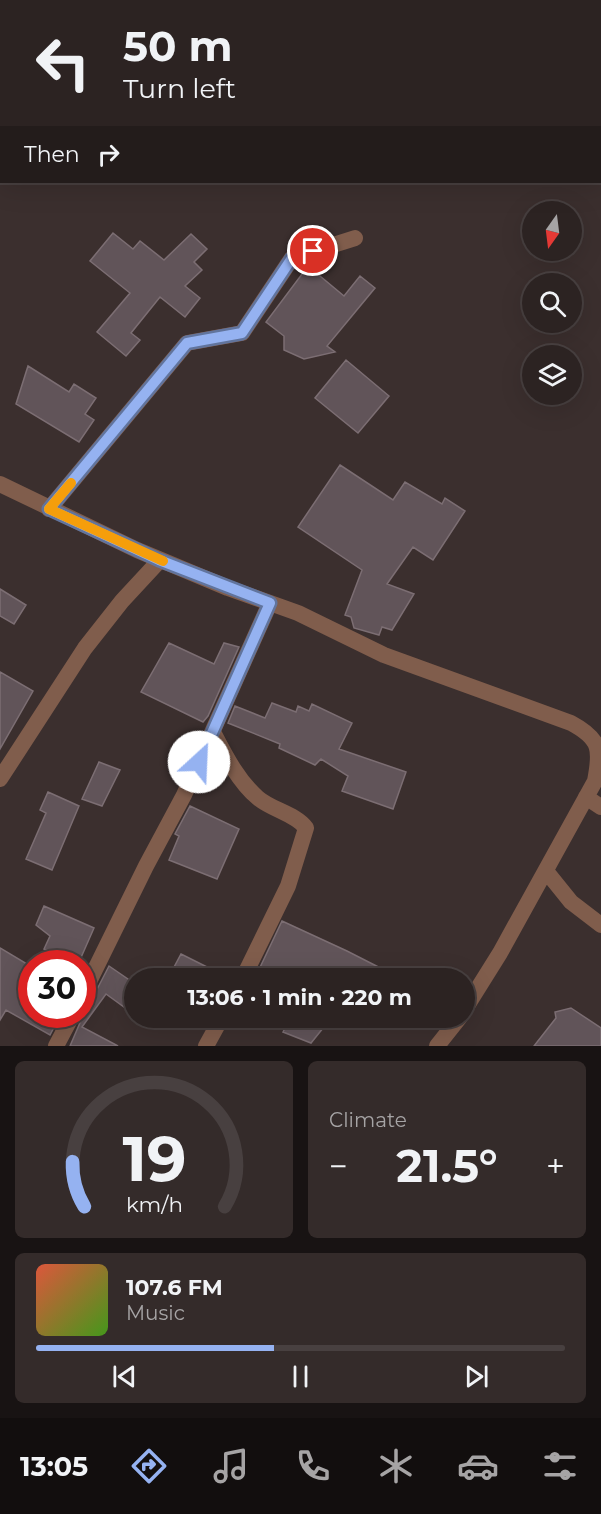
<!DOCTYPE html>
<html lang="en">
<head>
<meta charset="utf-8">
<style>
  :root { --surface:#2c2322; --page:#342b2a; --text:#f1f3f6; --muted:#a6a4a5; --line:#484040; --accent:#95b2f1 }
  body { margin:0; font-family:Montserrat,sans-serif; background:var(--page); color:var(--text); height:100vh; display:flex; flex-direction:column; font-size:22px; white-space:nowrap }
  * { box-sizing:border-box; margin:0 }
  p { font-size:20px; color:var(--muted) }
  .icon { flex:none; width:33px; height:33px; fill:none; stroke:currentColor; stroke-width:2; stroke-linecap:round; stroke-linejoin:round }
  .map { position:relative; height:1046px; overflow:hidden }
  .details { display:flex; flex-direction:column; gap:15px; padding:15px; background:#181313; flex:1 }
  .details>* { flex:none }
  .top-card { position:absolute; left:0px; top:0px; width:602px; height:183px; box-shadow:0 6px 24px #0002,0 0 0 2px var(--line); background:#2c2322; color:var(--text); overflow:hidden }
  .needle { width:39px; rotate:194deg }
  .buttons { position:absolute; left:522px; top:201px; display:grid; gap:12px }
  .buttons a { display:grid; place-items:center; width:60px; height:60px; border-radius:50%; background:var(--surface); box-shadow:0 6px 24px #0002,0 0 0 2px var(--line); font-size:30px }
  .speed { position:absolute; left:18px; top:950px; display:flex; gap:12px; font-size:30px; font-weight:700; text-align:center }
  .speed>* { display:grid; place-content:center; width:78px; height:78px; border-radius:50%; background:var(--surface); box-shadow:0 6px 24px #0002,0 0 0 2px var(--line); line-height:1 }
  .speed .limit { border:9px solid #d22; background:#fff; color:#111 }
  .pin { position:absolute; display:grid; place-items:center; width:51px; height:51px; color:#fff; margin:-26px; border:3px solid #fff; border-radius:50%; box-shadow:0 2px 6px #0007 }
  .me { position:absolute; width:66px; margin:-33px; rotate:25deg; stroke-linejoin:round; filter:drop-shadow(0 0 4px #0008) }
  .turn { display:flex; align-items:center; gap:21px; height:126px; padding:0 24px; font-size:27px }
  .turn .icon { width:78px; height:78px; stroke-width:2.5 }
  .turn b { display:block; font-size:42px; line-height:51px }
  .then { display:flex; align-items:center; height:57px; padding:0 24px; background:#0003; gap:12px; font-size:22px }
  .big { font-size:45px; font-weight:700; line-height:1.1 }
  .details .widget { flex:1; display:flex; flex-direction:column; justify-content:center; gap:9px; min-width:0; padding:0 21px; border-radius:9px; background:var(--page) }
  .details .dial { align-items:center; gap:0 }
  .dial svg { height:156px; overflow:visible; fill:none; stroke:var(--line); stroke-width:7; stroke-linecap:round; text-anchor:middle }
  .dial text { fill:var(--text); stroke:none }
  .song { display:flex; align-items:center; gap:18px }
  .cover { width:72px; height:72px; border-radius:9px; background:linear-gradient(135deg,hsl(10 70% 55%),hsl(100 70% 35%)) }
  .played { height:6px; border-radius:3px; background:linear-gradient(90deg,var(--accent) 45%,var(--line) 45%) }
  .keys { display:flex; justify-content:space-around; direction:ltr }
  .heat { display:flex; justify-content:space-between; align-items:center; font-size:33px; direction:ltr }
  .details .tiles { flex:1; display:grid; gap:15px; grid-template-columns:1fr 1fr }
  .widget:last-child { grid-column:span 2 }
  .trip { position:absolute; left:124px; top:968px; width:351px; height:60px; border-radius:30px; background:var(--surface); box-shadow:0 6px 24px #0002,0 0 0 2px var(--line); font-weight:700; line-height:60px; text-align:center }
  .tab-bar { display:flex; height:96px; justify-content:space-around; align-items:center; background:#120e0e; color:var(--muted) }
  .tab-bar .icon { width:42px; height:42px }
  .tab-bar .selected { color:var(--accent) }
  .tab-bar b { font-size:27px; color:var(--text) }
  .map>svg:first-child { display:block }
</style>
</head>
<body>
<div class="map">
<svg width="601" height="1046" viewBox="0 0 601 1046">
  <rect width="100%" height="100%" fill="#3b2f2e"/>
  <!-- building -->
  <path fill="#615459" stroke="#7c6e73" stroke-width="1.5" d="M 113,233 L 133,249 L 140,241 L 164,260 L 191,234 L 207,249 L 194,262 L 202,270 L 185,286 L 200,298 L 185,317 L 160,297 L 131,333 L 140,340 L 126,356 L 97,332 L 130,293 L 90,261 Z
    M 308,266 L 344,296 L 360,276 L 375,288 L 327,346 L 335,352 L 304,359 L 284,350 L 284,336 L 266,322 Z
    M 346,360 L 389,396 L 358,433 L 315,398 Z
    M 28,366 L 69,392 L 74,384 L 96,398 L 85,414 L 94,420 L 79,442 L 16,404 Z
    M 340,465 L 393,500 L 405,482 L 442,504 L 445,498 L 465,511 L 433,560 L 413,547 L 387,584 L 414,594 L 392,630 L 382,627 L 379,635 L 354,628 L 351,617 L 345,615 L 362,570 L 298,527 Z
    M 0,589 L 26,605 L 14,624 L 0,616 Z
    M 169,643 L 214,664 L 224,643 L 239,647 L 208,716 L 203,722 L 141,692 Z
    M 0,672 L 33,691 L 0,749 Z
    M 272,703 L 296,712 L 298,706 L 309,711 L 312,704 L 352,723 L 339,749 L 406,772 L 393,809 L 342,791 L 348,776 L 321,759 L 315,765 L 279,748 L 280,744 L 228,723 L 235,706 L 265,718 Z
    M 99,762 L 120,770 L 102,806 L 82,799 Z
    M 48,792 L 79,806 L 52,870 L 26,859 L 46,813 L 40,810 Z
    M 190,806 L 239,829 L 217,879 L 169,860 L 179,836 L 175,834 Z
    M 44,906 L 94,928 L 79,962 L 44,949 L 50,936 L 36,925 Z
    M 282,921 L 347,951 L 400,978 L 255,978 Z
    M 0,948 L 32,967 L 19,988 L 32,995 L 32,1014 L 61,1014 L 50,1035 L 6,1010 L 0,1020 Z
    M 181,954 L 229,978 L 186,978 L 172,971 Z
    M 109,966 L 135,984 L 135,1015 L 106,994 L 82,1027 L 118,1046 L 70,1046 L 82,1018 L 82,1006 L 91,1001 Z
    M 571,1008 L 601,1028 L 601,1046 L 534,1046 L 556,1018 L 555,1012 Z
    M 291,1017 L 332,1017 L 311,1043 L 283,1032 Z"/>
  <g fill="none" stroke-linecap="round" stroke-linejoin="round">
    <!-- minor -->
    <path stroke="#805d4c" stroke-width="16" d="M 0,484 L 137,550 L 228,588 L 298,613 L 384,655 L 571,723 C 601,739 601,750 595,781 L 500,953 L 465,1009
      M 49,509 L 187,343 L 242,333 L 292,258 L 355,238
      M 213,732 C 225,755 238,781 258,798 C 272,810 296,814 306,828 L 288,886 L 243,978
      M 0,779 L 85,648 L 122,601 L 160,560
      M 586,797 L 601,807
      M 546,871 L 571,902 L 601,925
      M 82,996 L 146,866 L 184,795 L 270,603
      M 56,1046 L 73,1014
      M 206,1046 L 222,1017
      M 437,1046 L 460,1017"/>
  </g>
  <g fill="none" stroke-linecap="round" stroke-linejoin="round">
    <!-- route casing -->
    <g stroke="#61749d" stroke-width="15">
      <path id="route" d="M 199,762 L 270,603 L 159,560 L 49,509 L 187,343 L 242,333 L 292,258 L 313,251"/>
    </g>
    <!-- route -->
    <use href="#route" stroke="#95b2f1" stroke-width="10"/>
    <!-- slow -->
    <path stroke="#f59e0b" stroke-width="10" d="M 71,483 L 49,509 L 163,561"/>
  </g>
</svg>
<div class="buttons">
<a><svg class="needle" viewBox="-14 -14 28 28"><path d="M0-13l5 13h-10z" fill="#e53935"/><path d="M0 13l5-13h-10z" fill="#a6a4a5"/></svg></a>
<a><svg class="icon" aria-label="search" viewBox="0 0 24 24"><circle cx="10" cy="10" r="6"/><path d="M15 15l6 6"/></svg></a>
<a><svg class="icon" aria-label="layers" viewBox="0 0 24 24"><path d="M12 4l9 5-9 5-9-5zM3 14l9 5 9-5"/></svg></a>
</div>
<div class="speed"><div class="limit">30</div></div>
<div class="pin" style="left:313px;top:251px;background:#d93025"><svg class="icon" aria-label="arrive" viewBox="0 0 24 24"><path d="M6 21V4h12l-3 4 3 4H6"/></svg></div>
<svg class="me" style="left:199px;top:762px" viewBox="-20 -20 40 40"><circle r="19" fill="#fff"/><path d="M0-13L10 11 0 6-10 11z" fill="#95b2f1"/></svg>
<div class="trip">13:06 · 1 min · 220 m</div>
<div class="top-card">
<div class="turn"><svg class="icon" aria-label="left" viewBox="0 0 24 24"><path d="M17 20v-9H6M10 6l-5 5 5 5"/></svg><div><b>50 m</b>Turn left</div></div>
<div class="then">Then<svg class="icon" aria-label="right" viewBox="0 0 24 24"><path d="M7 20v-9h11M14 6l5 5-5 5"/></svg></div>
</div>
</div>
<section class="details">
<div class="tiles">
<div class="widget dial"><svg viewBox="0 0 100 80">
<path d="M14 69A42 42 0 1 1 86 69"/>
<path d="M14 69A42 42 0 0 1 8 46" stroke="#95b2f1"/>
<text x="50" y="56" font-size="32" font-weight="700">19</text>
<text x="50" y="72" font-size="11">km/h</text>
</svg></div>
<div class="widget"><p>Climate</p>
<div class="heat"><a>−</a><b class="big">21.5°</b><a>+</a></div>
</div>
<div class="widget">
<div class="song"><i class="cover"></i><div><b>107.6 FM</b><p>Music</p></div></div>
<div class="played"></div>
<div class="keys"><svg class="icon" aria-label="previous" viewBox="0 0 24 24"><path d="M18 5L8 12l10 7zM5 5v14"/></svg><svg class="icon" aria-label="pause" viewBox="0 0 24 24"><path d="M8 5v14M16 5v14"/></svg><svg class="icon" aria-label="next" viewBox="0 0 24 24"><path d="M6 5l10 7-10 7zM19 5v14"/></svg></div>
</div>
</div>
</section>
<nav class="tab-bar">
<b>13:05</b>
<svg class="icon selected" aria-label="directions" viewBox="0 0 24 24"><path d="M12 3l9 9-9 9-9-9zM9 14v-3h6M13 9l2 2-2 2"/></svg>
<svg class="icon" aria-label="music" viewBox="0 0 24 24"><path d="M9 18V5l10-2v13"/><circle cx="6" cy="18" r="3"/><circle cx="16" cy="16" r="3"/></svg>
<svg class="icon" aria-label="phone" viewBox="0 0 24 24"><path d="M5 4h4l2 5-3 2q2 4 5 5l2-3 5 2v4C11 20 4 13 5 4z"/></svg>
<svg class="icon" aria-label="climate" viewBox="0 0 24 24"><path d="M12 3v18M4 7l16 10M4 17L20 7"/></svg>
<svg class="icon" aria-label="car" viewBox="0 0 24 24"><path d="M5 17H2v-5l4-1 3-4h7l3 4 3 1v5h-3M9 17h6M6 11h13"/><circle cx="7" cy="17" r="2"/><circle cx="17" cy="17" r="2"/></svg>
<svg class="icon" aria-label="filters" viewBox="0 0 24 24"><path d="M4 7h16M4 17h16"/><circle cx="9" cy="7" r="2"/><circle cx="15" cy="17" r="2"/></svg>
</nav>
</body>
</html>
